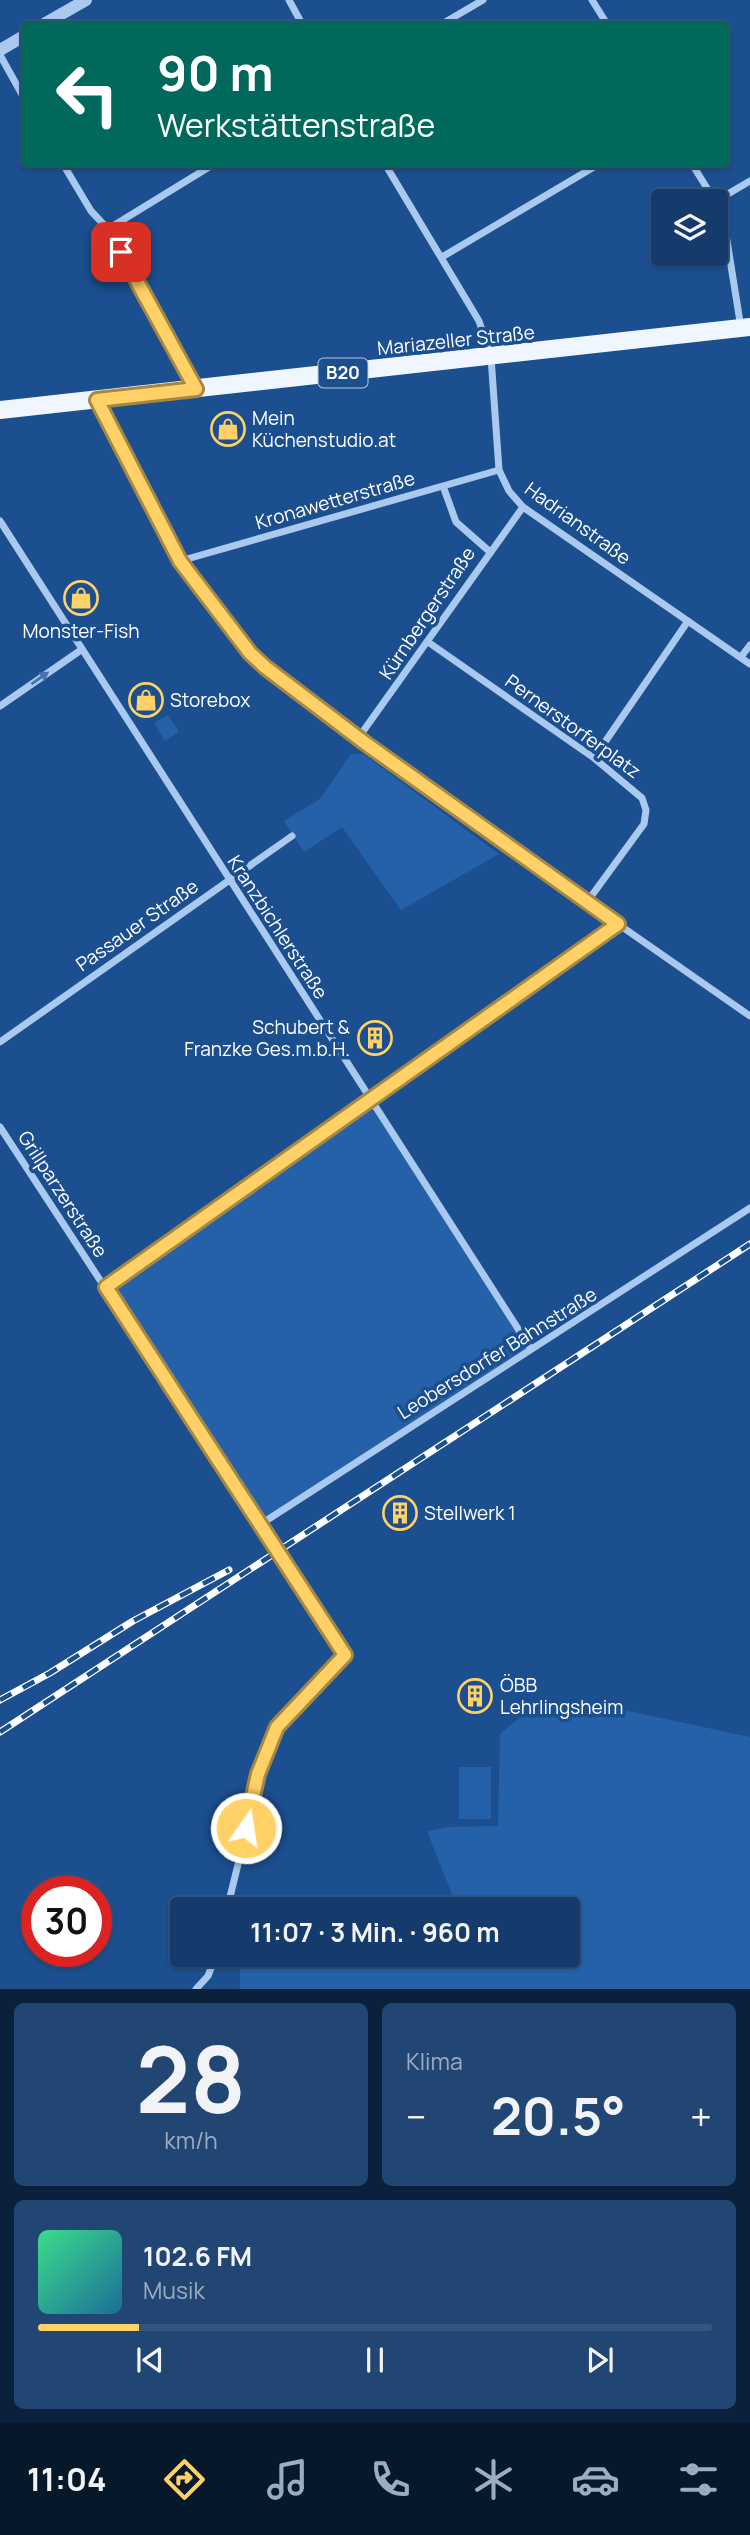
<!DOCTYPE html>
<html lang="de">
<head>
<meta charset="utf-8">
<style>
  :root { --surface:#143b6b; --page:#214673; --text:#f1f3f6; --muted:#9dadc1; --line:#33557e; --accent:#ffd166 }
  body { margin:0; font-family:Manrope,sans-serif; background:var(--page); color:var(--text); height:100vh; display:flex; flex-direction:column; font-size:26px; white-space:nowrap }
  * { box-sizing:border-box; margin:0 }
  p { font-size:23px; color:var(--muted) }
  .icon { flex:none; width:38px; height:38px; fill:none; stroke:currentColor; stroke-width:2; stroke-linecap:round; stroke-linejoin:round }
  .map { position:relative; height:1989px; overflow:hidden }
  .side { display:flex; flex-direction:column; gap:14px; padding:14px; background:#0b203b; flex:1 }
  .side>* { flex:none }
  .guide { position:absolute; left:21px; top:21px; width:709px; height:147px; border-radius:7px; box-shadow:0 2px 5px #0004,0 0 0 2px var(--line); background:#00695c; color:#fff; overflow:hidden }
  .buttons { position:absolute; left:651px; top:189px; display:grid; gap:14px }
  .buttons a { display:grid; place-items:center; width:77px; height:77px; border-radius:7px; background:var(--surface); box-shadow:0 2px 5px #0004,0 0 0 2px var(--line); font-size:35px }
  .speed { position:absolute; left:21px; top:1876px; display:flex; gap:14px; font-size:35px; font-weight:700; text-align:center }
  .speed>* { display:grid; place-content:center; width:91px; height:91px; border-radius:50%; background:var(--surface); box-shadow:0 2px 5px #0004,0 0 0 2px var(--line); line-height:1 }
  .speed .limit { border:10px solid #d22; background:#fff; color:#111 }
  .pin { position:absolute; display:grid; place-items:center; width:60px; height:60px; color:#fff; margin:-30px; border-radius:14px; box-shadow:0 4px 10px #0006 }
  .me { position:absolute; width:77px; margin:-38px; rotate:13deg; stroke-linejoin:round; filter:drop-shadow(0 0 5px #0008) }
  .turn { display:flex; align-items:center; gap:24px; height:147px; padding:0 21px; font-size:32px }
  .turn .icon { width:91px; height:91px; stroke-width:2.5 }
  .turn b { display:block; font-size:49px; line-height:60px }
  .big { font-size:52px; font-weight:700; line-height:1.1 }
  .side .tile { flex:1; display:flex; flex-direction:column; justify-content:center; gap:10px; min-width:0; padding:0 24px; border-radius:10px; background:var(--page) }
  .side .dial { align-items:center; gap:0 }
  .dial b { font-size:91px; line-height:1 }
  .song { display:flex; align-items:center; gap:21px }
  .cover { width:84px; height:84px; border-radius:10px; background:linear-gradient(135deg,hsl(150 70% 55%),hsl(200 70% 35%)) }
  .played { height:7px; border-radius:4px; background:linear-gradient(90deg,var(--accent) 15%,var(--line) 15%) }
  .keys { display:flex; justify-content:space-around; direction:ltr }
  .heat { display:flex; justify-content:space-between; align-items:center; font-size:38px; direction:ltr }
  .side .tiles { flex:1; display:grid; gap:14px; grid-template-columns:1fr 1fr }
  .tile:last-child { grid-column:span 2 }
  .trip { position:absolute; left:170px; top:1897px; width:410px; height:70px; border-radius:7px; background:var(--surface); box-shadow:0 2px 5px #0004,0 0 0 2px var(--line); font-weight:700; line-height:70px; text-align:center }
  .dock { display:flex; height:112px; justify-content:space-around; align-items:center; background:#08182b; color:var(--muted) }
  .dock .icon { width:49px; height:49px }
  .dock .active { color:var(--accent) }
  .dock b { font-size:32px; color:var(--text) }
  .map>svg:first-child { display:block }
</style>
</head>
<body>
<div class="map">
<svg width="750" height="1989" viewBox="0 0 750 1989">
  <rect width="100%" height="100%" fill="#1b4f8f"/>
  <!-- green -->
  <path fill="#2461a8" d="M 168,715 L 179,732 L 165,741 L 154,723 Z
    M 351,754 L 363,754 L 499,854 L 401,910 L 342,827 L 304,852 L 284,821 L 320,799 Z
    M 372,1101 L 531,1349 L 261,1524 L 106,1287 Z
    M 543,1707 L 624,1710 L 750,1737 L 750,1989 L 240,1989 L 240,1969 L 244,1955 L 567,1955 L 567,1909 L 409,1909 L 453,1897 L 427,1831 L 449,1827 L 498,1826 L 500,1734 L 529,1710 Z
    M 459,1767 L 491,1767 L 491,1819 L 459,1819 Z"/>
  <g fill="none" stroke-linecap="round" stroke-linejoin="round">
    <!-- minor -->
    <path stroke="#a9c9ee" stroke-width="7" d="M 289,0 L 302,24
      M 592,0 L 607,24
      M 442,24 L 483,0
      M 0,55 L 24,98
      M 63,164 L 91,211 L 108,229 L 196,389
      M 385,164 L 479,321 L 491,357 L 499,470 L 509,491 L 523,507 L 750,664
      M 692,164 L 715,201
      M 716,201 L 750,181
      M 716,203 L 724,222 L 741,328
      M 108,229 L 214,164
      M 442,257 L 599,164
      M 98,402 C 146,494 190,593 265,667 L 618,924 L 750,1016
      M 443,486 L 456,522 L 489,551
      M 0,521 L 531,1349
      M 180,561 L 499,470
      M 428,642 L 594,758 L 642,798 L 646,810 L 644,824 L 587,902
      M 741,657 L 750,645
      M 0,706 L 81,650
      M 359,737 L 523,507
      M 594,758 L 688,621
      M 0,1042 L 292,836
      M 0,1127 L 345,1655 C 316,1684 285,1710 267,1747 L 227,1909
      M 106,1287 L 618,924
      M 261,1524 L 750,1208
      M 196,1989 L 208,1976 L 216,1955"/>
    <!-- tertiary -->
    <path stroke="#a9c9ee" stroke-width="12" d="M 44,24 L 86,0
      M 0,50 L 24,36"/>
    <!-- primary -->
    <path stroke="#f0f6ff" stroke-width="18" d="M 0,410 L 750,327"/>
    <!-- rail casing -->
    <g stroke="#fff" stroke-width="7">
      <path id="rail" d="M 0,1700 L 50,1673 L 133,1621 L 229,1570
        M 0,1732 L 750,1244"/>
    </g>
    <!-- rail -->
    <use href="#rail" stroke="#1b4f8f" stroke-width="4.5" stroke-dasharray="13" stroke-linecap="butt"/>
  </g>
  <!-- one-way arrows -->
  <defs><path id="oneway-solid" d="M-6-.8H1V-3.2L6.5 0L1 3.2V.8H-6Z" transform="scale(1.75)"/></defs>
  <use fill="#4674ac" href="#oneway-solid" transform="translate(40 678) rotate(-35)"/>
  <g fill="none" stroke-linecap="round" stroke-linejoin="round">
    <!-- route casing -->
    <g stroke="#a68842" stroke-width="18">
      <path id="route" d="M 121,252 L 196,389 L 97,400 L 180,561 L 250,653 L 265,667 L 365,743 L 618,924 L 106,1287 L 345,1655 L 277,1727 L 258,1774 L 246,1828"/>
    </g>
    <!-- route -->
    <use href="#route" stroke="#ffd166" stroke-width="12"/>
  </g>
  <!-- icons -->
  <defs>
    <g id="shop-ring" transform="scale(1.75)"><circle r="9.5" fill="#1b4f8f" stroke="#ffd166" stroke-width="1.5"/><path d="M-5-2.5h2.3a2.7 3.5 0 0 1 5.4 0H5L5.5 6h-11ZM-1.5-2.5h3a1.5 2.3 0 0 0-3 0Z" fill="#ffd166"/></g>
    <g id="building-ring" transform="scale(1.75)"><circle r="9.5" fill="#1b4f8f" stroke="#ffd166" stroke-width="1.5"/><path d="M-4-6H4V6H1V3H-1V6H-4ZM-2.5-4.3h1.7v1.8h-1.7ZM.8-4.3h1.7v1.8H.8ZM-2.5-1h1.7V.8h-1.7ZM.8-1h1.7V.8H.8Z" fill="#ffd166"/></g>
  </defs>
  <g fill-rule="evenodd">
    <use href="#shop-ring" x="228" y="429"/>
    <use href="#shop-ring" x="81" y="598"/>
    <use href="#shop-ring" x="146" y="700"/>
    <use href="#building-ring" x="375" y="1038"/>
    <use href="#building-ring" x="400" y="1513"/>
    <use href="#building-ring" x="475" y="1696"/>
  </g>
  <g text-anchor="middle" stroke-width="7" stroke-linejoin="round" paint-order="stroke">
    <!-- shield labels -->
    <rect fill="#1b4f8f" stroke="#bbcadd" stroke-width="2" x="318.5" y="358.5" width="49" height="29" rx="5"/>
    <g font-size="18" font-weight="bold" fill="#fff">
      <text x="343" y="379">B20</text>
    </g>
    <!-- street labels -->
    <g font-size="19" fill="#fff" stroke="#1b4f8f">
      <text transform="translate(456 340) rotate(-6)" y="7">Mariazeller Straße</text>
      <text transform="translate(335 500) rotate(-16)" y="7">Kronawetterstraße</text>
      <text transform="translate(578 523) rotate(36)" y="7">Hadrianstraße</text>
      <text transform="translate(427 613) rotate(-56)" y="7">Kürnbergerstraße</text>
      <text transform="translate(573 726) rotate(36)" y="7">Pernerstorferplatz</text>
      <text transform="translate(137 925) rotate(-35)" y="7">Passauer Straße</text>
      <text transform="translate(278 927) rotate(57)" y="7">Kranzbichlerstraße</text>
      <text transform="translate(63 1194) rotate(57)" y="7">Grillparzerstraße</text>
      <text transform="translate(497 1353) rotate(-32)" y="7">Leobersdorfer Bahnstraße</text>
    </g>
    <!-- poi labels -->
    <g font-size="19" fill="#fff" stroke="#1b4f8f" text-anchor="start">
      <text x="252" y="425">Mein<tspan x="252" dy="22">Küchenstudio.at</tspan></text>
      <text x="81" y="638" text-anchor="middle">Monster-Fish</text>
      <text x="170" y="707">Storebox</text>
      <text x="350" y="1034" text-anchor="end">Schubert &amp;<tspan x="350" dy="22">Franzke Ges.m.b.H.</tspan></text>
      <text x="424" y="1520">Stellwerk 1</text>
      <text x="500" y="1692">ÖBB<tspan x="500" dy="22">Lehrlingsheim</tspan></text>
    </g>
  </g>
</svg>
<div class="buttons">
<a><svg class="icon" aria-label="layers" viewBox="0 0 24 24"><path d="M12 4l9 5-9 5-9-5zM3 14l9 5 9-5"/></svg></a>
</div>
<div class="speed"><div class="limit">30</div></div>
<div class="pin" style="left:121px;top:252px;background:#d93025"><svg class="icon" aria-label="arrive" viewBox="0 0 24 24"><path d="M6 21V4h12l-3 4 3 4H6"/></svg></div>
<svg class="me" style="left:246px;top:1828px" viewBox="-20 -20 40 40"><circle r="17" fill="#ffd166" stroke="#fff" stroke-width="3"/><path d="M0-11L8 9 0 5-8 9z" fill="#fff"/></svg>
<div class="trip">11:07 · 3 Min. · 960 m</div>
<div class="guide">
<div class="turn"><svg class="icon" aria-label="left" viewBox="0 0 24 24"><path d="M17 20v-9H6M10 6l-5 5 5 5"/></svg><div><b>90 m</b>Werkstättenstraße</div></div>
</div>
</div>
<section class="side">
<div class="tiles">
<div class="tile dial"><b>28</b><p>km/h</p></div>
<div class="tile"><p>Klima</p>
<div class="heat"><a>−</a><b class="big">20.5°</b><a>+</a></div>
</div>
<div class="tile">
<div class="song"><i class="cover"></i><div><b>102.6 FM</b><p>Musik</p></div></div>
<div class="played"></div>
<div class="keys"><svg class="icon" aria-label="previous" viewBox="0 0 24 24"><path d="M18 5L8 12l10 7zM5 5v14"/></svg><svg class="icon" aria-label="pause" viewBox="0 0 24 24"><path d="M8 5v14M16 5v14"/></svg><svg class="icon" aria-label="next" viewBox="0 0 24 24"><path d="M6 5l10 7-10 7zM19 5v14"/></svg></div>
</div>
</div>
</section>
<nav class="dock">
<b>11:04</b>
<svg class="icon active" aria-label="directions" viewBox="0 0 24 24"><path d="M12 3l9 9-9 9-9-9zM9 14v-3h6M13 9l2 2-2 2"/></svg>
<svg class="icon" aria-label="music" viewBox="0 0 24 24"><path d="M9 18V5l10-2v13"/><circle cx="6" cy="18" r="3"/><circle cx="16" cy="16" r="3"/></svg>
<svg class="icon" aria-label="phone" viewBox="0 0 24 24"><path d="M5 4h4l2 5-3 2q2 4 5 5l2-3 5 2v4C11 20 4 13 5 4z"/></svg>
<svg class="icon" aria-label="climate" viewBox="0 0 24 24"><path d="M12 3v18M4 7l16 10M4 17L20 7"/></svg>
<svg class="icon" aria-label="car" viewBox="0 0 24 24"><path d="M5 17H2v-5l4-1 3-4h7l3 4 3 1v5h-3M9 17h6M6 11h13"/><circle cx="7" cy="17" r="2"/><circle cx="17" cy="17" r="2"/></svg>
<svg class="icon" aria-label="filters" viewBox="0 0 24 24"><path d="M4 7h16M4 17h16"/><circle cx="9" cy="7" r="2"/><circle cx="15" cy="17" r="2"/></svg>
</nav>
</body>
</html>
